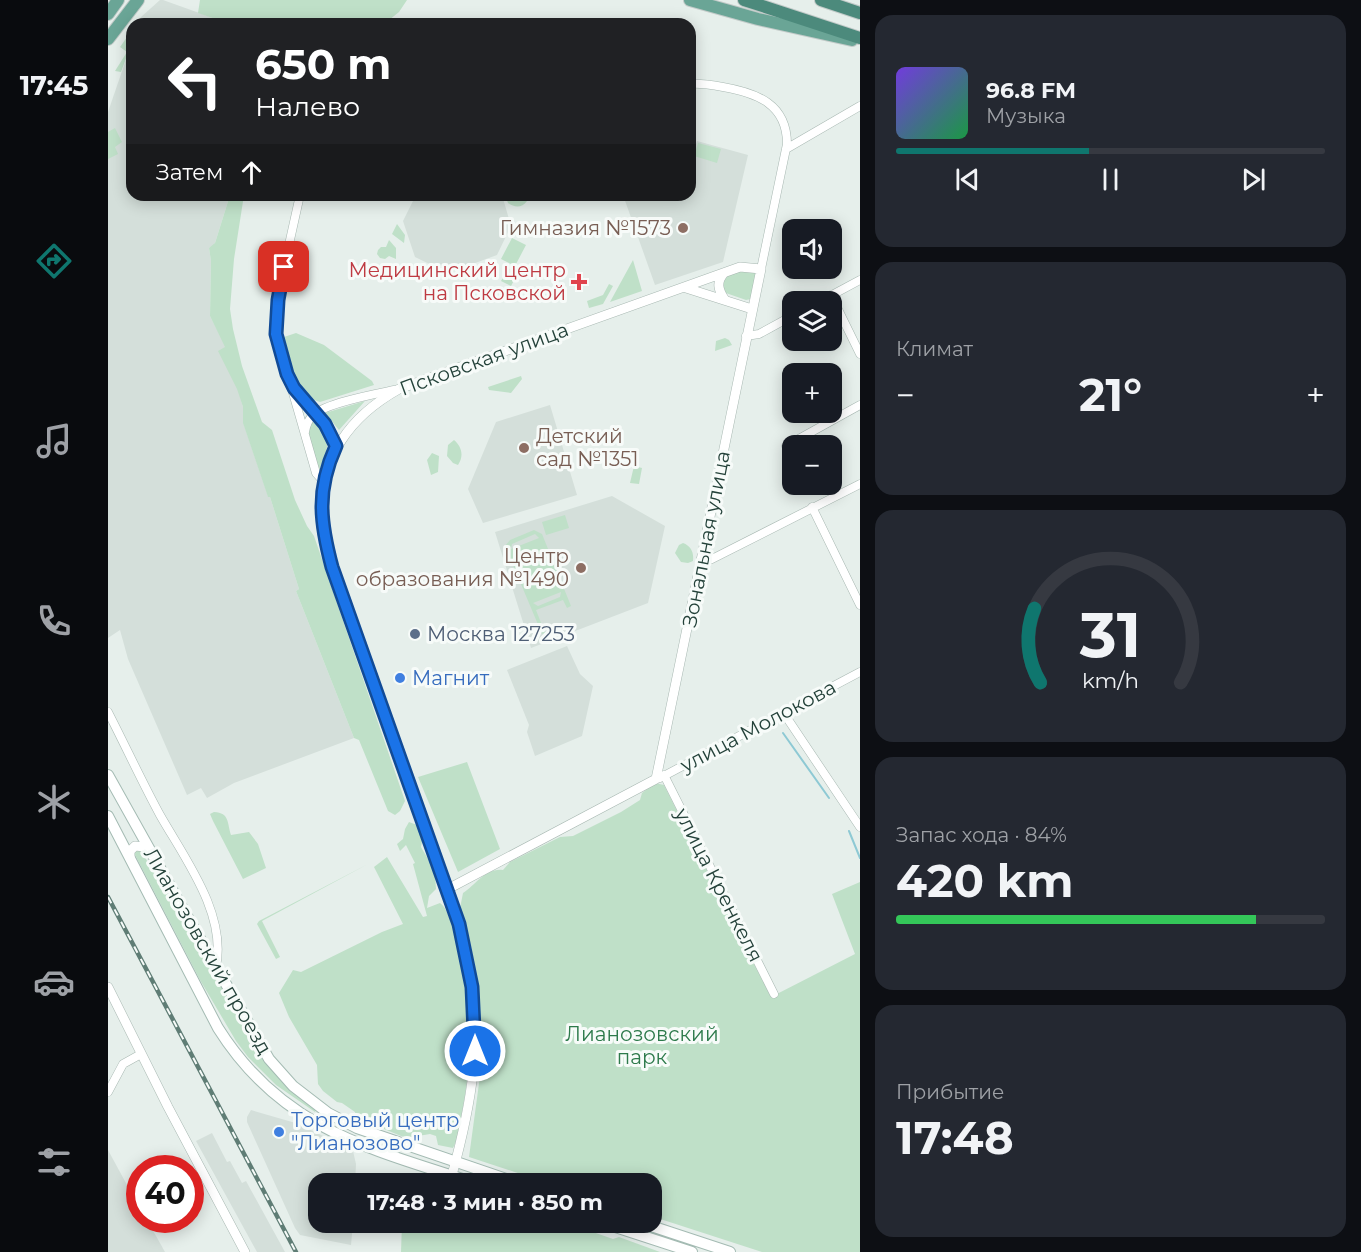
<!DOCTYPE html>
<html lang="ru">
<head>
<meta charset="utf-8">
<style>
  :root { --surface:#171b24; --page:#242831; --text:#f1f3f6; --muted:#9ea1a6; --line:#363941; --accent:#0f766e }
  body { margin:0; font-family:Montserrat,sans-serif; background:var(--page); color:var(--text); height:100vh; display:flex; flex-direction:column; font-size:22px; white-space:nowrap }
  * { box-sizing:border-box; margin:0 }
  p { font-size:20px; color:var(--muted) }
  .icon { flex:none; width:33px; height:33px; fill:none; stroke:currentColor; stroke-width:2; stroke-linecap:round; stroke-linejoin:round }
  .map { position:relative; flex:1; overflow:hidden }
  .drawer { display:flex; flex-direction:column; gap:15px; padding:15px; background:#0d0f14; width:501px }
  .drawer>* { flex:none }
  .top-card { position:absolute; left:18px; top:18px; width:570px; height:183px; border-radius:18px; box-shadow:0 3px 15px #0003; background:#202124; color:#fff; overflow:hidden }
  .tools { position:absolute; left:674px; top:219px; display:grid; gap:12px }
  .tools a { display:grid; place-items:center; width:60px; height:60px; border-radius:12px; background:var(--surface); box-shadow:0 3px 15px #0003; font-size:30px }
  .speed { position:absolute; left:18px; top:1155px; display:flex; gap:12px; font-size:30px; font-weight:700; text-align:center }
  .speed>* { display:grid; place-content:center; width:78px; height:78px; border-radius:50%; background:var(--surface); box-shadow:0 3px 15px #0003; line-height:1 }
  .speed .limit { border:9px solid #d22; background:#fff; color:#111 }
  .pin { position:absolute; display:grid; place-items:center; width:51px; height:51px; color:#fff; margin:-26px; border-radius:12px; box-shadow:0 3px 9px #0006 }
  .me { position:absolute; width:66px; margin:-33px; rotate:0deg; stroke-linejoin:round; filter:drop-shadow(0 0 4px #0008) }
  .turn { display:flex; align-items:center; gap:21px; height:126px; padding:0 30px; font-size:27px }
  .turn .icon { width:78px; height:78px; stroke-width:2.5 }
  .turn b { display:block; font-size:42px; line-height:51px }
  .then { display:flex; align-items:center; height:57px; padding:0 30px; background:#0003; gap:12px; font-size:22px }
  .big { font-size:45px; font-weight:700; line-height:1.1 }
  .drawer .card { flex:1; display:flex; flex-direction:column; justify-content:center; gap:9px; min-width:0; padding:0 21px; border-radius:18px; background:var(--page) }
  .drawer .dial { align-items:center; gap:0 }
  .dial svg { height:156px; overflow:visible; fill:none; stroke:var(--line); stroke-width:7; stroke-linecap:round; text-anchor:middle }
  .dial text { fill:var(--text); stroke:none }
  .song { display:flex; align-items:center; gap:18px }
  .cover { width:72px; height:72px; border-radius:9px; background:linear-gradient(135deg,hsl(260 70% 55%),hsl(140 70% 35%)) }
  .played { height:6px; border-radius:3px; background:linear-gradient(90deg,var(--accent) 45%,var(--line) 45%) }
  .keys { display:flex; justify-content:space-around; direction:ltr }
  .heat { display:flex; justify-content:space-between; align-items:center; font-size:33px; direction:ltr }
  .charge { height:9px; border-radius:4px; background:linear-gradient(90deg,#34c759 84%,var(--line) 0) }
  .trip { position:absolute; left:200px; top:1173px; width:354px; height:60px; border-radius:18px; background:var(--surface); box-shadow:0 3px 15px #0003; font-weight:700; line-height:60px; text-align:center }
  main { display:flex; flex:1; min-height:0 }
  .tabs { display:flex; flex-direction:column; width:108px; justify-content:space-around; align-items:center; background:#090b0e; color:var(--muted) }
  .tabs .icon { width:42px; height:42px }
  .tabs .on { color:var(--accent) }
  .tabs b { font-size:27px; color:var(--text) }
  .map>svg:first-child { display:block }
</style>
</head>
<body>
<main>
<nav class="tabs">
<b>17:45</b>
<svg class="icon on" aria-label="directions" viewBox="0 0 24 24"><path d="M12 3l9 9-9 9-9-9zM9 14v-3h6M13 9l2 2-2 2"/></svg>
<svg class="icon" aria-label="music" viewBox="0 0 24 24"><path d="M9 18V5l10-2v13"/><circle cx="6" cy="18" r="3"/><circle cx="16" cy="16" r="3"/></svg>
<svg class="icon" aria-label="phone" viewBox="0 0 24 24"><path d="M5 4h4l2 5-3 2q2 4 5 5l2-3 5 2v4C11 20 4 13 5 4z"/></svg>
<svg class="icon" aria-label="climate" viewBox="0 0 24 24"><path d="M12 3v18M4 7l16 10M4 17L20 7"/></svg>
<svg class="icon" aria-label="car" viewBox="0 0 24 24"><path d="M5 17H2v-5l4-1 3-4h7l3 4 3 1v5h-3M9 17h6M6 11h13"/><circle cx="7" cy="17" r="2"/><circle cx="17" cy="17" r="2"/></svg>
<svg class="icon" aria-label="filters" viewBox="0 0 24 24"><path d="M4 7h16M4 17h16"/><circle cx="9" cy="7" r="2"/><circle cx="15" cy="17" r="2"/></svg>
</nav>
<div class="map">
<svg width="752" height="1252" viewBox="0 0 752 1252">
  <rect width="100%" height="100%" fill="#e6efeb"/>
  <!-- built -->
  <path fill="#d4dfda" d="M 52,0 L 55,0 L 122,24 L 30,24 L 33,17 Z
    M 24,42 L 24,195 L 122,195 L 106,246 L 101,248 L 103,261 L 102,316 L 118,347 L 135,407 L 136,425 L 160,496 L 162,497 L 191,589 L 188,591 L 246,738 L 126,783 L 99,798 L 93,788 L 79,795 L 20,659 L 12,630 L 0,638 L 0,112 Z
    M 589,141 L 640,155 L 615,262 L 547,285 L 515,195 L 582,195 L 582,149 L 586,150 Z
    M 308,195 L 394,195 L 403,226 L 389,255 L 340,273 L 307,257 L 295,221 Z
    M 442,405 L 469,495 L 375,523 L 360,489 L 388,422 Z
    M 504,496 L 557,526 L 540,603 L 423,648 L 387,532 Z
    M 459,646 L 472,674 L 485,686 L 474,736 L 427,756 L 419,732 L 421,725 L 399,670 Z
    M 143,1110 L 191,1124 L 245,1151 L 248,1164 L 247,1183 L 210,1184 L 210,1222 L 245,1223 L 243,1245 L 192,1235 L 187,1228 L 139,1122 L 139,1117 Z
    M 104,1133 L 119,1162 L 122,1161 L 134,1183 L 138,1181 L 177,1252 L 149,1252 L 88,1141 Z
    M 0,1150 L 31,1207 L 32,1220 L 39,1220 L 57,1252 L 0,1252 Z"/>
  <!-- green -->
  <path fill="#bfe0c8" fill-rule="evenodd" d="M 92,0 L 299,0 L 291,12 L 276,24 L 122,24 L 90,13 Z
    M 24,30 L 24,42 L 13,72 L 7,71 L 19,52 L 12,47 Z
    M 7,128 L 14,142 L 7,147 L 10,154 L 0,159 L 0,132 Z
    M 590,143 L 613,149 L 609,163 L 586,156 Z
    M 122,195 L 136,195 L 126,259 L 122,309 L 125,329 L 134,366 L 154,422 L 164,430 L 187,500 L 199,526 L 206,536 L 297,801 L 292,811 L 287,815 L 280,811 L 251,740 L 246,738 L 188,591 L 191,589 L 162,497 L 160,497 L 135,423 L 135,407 L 129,389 L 110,351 L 117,347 L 102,316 L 103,261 L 101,248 L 107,243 Z
    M 397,195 L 405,198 L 409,196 L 419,201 C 414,208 407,208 400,203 Z
    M 289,224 L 297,235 L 296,243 L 284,234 Z
    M 404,238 L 418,245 L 407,266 L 393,259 Z
    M 281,240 L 288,248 L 288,259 L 281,256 L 277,259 L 272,258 L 269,254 L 270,250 L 273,247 L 278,247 Z
    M 525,260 L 534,291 L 502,302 Z
    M 400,268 L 410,273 L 403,286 L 393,281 Z
    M 628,271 L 646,271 L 649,275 L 643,299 L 638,300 L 615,292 L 614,279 Z
    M 501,284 L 505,286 L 495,304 L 481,308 L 479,301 L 495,295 Z
    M 188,333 L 216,345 L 264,381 L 266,385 L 212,402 C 187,396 180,359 176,337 Z
    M 617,338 L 621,340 L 624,345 L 607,351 L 608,341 Z
    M 413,376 L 414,379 L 403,393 L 381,390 L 380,387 Z
    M 257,401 L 231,430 L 217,413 Z
    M 208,421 L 211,422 L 221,437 L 218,452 L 211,472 L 200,433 L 202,424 Z
    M 346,440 C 354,447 356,456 350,465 L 345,463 L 339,456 L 340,445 Z
    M 324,453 L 331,456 L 330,472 L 323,475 L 319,460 Z
    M 526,466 L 534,468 L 531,484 L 522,483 Z
    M 457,515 L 461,528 L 438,535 L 434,522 Z
    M 426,530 L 434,534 L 463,606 L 459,608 L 455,600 L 428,610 L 437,633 L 434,634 L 397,546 L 402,540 ZM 427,534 L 431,538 L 403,549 L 404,544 ZM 453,592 L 452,597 L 430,606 L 425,603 Z
    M 575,543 C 583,546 586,552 585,561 L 580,563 L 573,562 L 567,553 L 571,545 Z
    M 359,762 L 392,849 L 350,872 L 310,777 Z
    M 547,783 L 556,785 L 663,997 L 747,954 L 724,894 L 752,882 L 752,1252 L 654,1252 L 543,1216 L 543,1184 L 440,1183 L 361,1157 L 375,1054 L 369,982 L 363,946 L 352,908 L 355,893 C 368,885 377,868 395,870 L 402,862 L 452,837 L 465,836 L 513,812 L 532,800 L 534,793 Z
    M 106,812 C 122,813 119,823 123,835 L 141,832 L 150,844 L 158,868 L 135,879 L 105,821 L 102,814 Z
    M 301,822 L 309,825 L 315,836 L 313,847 C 322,863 328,869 328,889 L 321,896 L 319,908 L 332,903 C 338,907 340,915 343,922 C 367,982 366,1055 353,1117 C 351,1127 350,1139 345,1148 L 330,1145 L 328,1136 L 322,1134 L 298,1138 L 276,1129 L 275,1124 L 262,1119 L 256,1123 C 250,1121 248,1118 247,1112 L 234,1103 L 229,1102 L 215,1091 L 210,1084 L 209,1065 L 181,1017 L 171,993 L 185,970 L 193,972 L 274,932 L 295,924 L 266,867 L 279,857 L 315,917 L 319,916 L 305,864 L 307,863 L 298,845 L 292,851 L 289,844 L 295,839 L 297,829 Z
    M 32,849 L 157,1061 L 208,1110 L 207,1112 L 168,1085 L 140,1057 L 128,1041 L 92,980 L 25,851 Z
    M 260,864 L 154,921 L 172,957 L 168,959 L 149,924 L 151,921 Z
    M 294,1223 L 459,1223 L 505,1239 L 511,1237 L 552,1252 L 293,1252 Z"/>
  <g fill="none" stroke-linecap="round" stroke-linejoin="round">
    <!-- stream -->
    <path stroke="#8ec9d4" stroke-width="2" d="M 675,733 L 721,798
      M 741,831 L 752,858"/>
    <!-- minor casing -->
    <g stroke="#a8b8b2" stroke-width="9">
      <path id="minor" d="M 582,84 C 593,83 604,85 615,87 C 649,93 679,104 679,144 L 653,269
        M 678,149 L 752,106
        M 192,195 L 176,267 L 170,300 L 168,334 L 208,473 L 216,482
        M 723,295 L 752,354
        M 711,302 L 752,280
        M 638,336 L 651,334 L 684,316
        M 186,388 L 217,424 L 228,446
        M 197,432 C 198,425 200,420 205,415 C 218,403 267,394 286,390
        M 678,446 L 752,405
        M 704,507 L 752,605
        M 594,561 L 604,559 L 752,484
        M 0,712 C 18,747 34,782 52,815 C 77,859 119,914 108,967
        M 675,712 L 752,827
        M 556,775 L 666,994
        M 552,778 L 752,672
        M 0,1092 L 15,1064 L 33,1054"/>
    </g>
    <!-- tertiary casing -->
    <g stroke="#a8b8b2" stroke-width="10">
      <path id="tertiary" d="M 616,273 C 608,282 610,290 617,300
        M 578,288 L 644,309
        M 22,858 L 22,851 L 27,846 L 37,847 L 41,851
        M 338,890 L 548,779 L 653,269 L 632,267 L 291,389 C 241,417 214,456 213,513 C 212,551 235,594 247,630 C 272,700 296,770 320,840 C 335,881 352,922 361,965 C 376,1036 363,1106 344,1175
        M 0,987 L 60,1107 L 137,1252"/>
    </g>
    <!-- secondary casing -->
    <g stroke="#a4bbb3" stroke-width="12">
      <path id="secondary" d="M 0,775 L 71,902 L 161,1059 L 185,1086 L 220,1113 L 249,1128 L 413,1184
        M 0,816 L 110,1028 C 174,1130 263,1149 370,1184
        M 492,1222 L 584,1252
        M 531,1222 L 622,1252"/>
    </g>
    <!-- primary casing -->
    <g stroke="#c2cac8" stroke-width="14">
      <path id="primary" d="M 582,0 L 650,19 L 744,40
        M 0,14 L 10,0
        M 0,39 L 30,0"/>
    </g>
    <!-- trunk casing -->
    <g stroke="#c2cac8" stroke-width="14">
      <path id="trunk" d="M 636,0 L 752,38
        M 713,0 L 752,13"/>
    </g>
    <!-- minor -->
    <use href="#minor" stroke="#fff" stroke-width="8"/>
    <!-- tertiary -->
    <use href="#tertiary" stroke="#fff" stroke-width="9"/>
    <!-- secondary -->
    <use href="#secondary" stroke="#fff" stroke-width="10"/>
    <!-- primary -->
    <use href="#primary" stroke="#6aa596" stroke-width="12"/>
    <!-- trunk -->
    <use href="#trunk" stroke="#4c8a7c" stroke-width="12"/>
    <!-- rail casing -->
    <g stroke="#5f7d75" stroke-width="4.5">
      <path id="rail" d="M 0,897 L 188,1252"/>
    </g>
    <!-- rail -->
    <use href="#rail" stroke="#f7fbf9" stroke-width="2" stroke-dasharray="7" stroke-linecap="butt"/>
  </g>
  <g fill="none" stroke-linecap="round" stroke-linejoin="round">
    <!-- route casing -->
    <g stroke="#114b97" stroke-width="15">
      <path id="route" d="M 176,267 L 170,300 L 168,334 L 179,374 L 186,388 L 217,424 L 228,446 C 208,490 212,522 224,567 L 351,924 L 364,987 L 367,1051"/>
    </g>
    <!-- route -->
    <use href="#route" stroke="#1a73e8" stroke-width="10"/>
  </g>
  <!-- markers -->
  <g fill="#8d6e63" stroke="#f7fbf9" stroke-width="2">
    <circle cx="575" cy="228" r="6"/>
    <circle cx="416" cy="448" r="6"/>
    <circle cx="473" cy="568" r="6"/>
  </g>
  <path fill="#e0444e" stroke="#f7fbf9" stroke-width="2" d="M468 273h6v6h6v6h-6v6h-6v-6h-6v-6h6z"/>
  <circle fill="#5c6f8a" stroke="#f7fbf9" stroke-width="2" cx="307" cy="634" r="6"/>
  <g fill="#3f7fe0" stroke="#f7fbf9" stroke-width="2">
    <circle cx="292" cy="678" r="6"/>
    <circle cx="171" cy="1132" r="6"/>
  </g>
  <g text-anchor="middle" stroke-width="6" stroke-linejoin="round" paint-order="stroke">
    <!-- education labels -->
    <g font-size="20" fill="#785e54" stroke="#f7fbf9" text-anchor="end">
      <text x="563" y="235">Гимназия №1573</text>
      <text x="428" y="443" text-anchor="start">Детский<tspan x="428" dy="23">сад №1351</tspan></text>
      <text x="461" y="563">Центр<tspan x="461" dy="23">образования №1490</tspan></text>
    </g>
    <!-- health labels -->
    <g font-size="20" fill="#be3a42" stroke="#f7fbf9" text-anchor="end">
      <text x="458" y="277">Медицинский центр<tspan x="458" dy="23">на Псковской</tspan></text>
    </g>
    <!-- street labels -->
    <g font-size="20" fill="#24423a" stroke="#f7fbf9">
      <text transform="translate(376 359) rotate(-20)" y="7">Псковская улица</text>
      <text transform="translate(598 539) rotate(-79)" y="7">Зональная улица</text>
      <text transform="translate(650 726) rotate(-28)" y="7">улица Молокова</text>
      <text transform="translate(611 885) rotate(63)" y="7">улица Кренкеля</text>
      <text transform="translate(100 951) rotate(60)" y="7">Лианозовский проезд</text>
    </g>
    <!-- service labels -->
    <g font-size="20" fill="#4e5e75" stroke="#f7fbf9" text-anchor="start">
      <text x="319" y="641">Москва 127253</text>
    </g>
    <!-- shop labels -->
    <g font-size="20" fill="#366cbe" stroke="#f7fbf9" text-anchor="start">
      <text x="304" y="685">Магнит</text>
      <text x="183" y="1127">Торговый центр<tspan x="183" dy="23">"Лианозово"</tspan></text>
    </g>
    <!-- park labels -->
    <g font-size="20" fill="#2d7a4b" stroke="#f7fbf9">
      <text x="534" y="1041">Лианозовский<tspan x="534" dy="23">парк</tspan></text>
    </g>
  </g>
</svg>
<div class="tools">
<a><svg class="icon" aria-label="sound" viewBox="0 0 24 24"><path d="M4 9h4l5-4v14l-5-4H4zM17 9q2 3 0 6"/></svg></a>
<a><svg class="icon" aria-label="layers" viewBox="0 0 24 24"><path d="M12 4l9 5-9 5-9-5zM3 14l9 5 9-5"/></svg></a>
<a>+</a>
<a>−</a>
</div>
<div class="speed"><div class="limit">40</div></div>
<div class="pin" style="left:176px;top:267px;background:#d93025"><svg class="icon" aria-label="arrive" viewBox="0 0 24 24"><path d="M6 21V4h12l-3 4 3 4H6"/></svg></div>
<svg class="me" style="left:367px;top:1051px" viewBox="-20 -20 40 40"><circle r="17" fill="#1a73e8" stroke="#fff" stroke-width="3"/><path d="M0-11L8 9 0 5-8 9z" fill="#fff"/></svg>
<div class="trip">17:48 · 3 мин · 850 m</div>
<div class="top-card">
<div class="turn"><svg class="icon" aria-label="left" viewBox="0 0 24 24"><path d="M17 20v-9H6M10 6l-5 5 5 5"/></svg><div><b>650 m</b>Налево</div></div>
<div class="then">Затем<svg class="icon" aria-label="ahead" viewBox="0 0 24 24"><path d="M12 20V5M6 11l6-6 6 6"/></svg></div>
</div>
</div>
<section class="drawer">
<div class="card">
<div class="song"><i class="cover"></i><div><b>96.8 FM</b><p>Музыка</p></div></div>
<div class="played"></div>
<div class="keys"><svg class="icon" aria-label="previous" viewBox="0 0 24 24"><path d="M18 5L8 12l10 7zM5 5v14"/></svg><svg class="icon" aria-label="pause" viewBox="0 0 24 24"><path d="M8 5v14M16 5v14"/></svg><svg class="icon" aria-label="next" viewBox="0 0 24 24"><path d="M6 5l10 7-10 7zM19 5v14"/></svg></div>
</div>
<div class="card"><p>Климат</p>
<div class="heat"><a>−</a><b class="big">21°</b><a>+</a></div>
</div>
<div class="card dial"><svg viewBox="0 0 100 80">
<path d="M14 69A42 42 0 1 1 86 69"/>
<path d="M14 69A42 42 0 0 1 11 31" stroke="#0f766e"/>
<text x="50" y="56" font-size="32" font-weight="700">31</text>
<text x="50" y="72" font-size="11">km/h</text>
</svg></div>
<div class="card"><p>Запас хода · 84%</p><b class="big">420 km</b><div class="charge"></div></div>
<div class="card"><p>Прибытие</p><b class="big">17:48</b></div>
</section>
</main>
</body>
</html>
